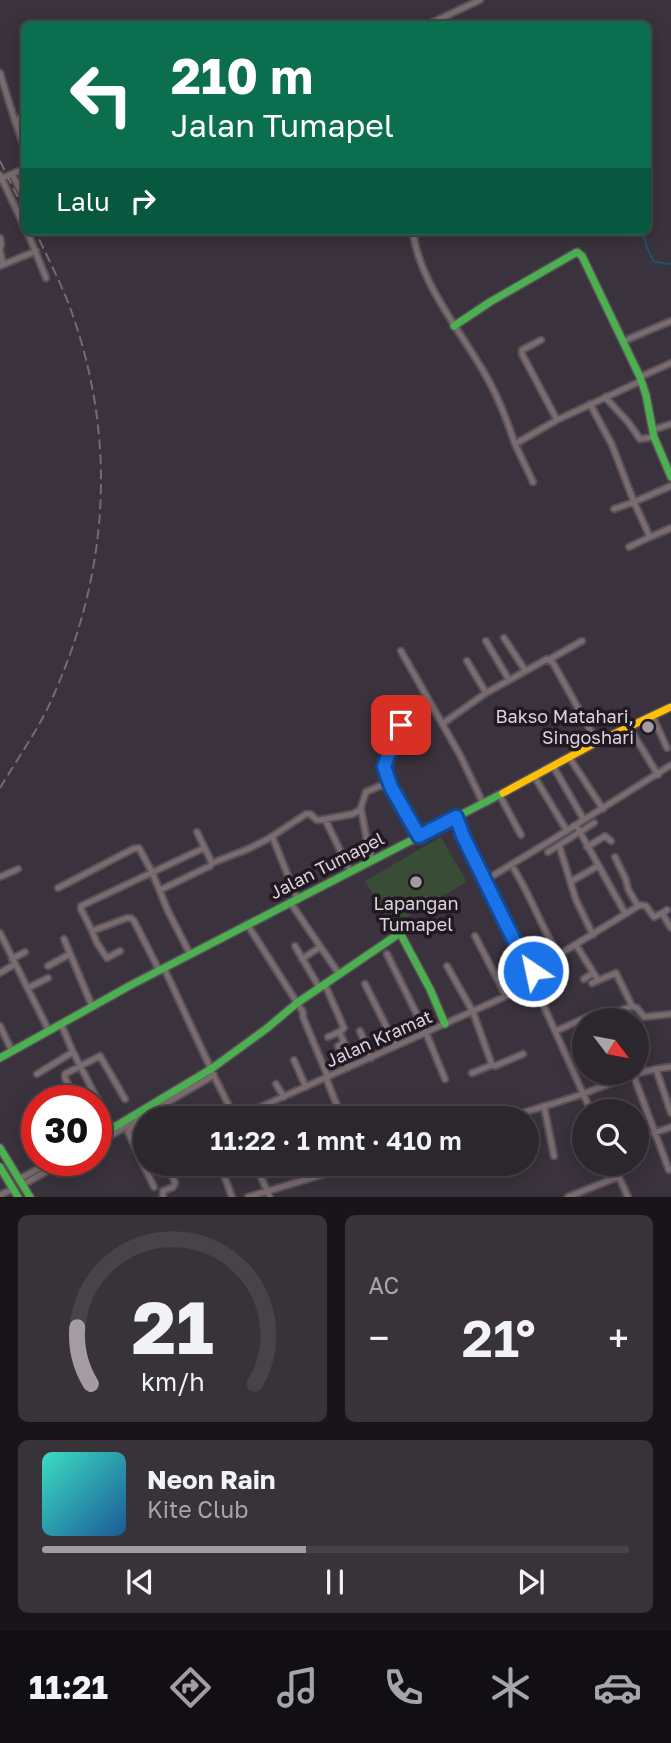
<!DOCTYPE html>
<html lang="id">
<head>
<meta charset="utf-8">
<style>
  :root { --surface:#2c262d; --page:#383239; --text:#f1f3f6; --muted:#a6a5aa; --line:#484349; --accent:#a49ba5 }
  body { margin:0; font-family:"Golos Text",sans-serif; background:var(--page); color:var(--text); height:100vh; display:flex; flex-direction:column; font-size:26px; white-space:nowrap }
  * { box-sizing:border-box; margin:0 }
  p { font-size:23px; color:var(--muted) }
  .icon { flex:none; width:38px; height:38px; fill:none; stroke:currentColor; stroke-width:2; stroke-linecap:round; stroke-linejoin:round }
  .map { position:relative; height:1197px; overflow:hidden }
  .side { display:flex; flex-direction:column; gap:18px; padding:18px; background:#181519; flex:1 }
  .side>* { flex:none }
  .banner { position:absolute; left:21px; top:21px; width:630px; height:214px; border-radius:10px; box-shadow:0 4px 18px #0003,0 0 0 2px var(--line); background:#0b6e4f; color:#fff; overflow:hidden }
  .needle { width:46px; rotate:122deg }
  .controls { position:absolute; left:572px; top:1008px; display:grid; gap:14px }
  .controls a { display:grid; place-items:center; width:77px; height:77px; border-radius:50%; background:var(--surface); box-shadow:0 4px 18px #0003,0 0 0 2px var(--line); font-size:35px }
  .speed { position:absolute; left:21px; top:1085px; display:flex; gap:14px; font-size:35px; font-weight:700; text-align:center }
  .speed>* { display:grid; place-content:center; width:91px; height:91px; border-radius:50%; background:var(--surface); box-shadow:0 4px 18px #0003,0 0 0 2px var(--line); line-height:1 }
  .speed .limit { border:10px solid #d22; background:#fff; color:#111 }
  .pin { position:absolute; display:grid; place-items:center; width:60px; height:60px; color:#fff; margin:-30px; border-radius:14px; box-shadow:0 4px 10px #0006 }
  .me { position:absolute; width:77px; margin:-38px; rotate:326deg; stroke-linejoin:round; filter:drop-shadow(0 0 5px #0008) }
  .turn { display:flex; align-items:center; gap:24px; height:147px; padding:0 35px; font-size:32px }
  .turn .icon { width:91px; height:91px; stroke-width:2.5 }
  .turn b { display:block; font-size:49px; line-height:60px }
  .then { display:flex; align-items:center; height:66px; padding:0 35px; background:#0003; gap:14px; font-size:26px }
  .big { font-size:52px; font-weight:600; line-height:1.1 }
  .side .widget { flex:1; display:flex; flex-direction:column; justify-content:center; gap:10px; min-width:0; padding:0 24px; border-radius:10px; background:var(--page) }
  .side .dial { align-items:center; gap:0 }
  .dial svg { height:182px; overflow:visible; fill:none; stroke:var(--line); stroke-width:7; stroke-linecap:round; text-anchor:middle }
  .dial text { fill:var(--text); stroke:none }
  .song { display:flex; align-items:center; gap:21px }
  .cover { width:84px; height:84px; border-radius:10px; background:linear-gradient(135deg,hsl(170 70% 55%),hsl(210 70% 35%)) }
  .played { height:7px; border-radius:4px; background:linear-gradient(90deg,var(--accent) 45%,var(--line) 45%) }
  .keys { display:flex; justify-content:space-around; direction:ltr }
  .heat { display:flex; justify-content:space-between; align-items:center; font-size:38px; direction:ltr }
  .side .tiles { flex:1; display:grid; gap:18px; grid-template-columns:1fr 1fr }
  .widget:last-child { grid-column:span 2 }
  .trip { position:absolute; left:133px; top:1106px; width:406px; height:70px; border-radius:35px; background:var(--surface); box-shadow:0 4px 18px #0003,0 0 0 2px var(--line); font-weight:600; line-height:70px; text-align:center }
  .menu { display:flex; height:112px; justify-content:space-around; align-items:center; background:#120f12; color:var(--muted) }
  .menu .icon { width:49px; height:49px }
  .menu .on { color:var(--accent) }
  .menu b { font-size:32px; color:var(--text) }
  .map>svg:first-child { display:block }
</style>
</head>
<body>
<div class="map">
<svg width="671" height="1197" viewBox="0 0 671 1197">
  <rect width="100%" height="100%" fill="#3a323c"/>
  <!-- green -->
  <path fill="#394c36" d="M 441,837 L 467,882 L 391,926 L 365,881 Z"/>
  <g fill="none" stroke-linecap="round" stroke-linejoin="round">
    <!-- stream -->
    <path stroke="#1d5467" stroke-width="2" d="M 642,231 L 647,248 L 654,262 L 671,264"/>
    <!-- street casing -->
    <g stroke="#575058" stroke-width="9">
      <path id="street" d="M 429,24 L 480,0
        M 0,73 L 15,121 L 24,146
        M 15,121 L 24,116
        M 12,174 L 24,197
        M 0,175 L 24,226
        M 0,179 L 24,169
        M 27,231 L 46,278
        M 413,231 C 418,280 461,332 485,374 C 498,396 507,420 515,444 L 557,420 L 641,381
        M 0,238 L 1,244 L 0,249
        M 0,251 L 3,264
        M 0,266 L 36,251
        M 541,340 L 522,350 L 522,354 L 557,420
        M 624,341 L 671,321
        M 640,377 L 671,363
        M 605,397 L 628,422 L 640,439 L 654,437
        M 590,404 L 612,445 L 634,502 L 671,486
        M 653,430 L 671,424
        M 515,444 L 533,482
        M 614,509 L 634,502 L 650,537 L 629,547
        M 650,537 L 671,528
        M 504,638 L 525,670
        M 486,641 L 509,680
        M 401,651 L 460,755 L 483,803
        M 550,659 L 582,641
        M 467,661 L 486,693
        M 652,715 L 667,748
        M 442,724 L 486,693 L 547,659 L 553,663 L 597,742
        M 629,727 L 658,775
        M 569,757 L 603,809
        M 553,766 L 584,820
        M 534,776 L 567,831
        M 499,794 L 521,835
        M 361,809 L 368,846 L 373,860
        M 455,817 L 463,836 L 529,973 L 591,1111
        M 325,819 L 350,871
        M 576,825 L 625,913
        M 197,832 L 212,863
        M 272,836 L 297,898
        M 419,836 L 391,787 L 384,767 L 395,735 L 402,725 L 431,704
        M 559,845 L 576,900 L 593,935
        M 587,847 L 605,836 L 611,841
        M 548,852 L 594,823
        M 615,857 L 626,880 L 628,889 L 638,906
        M 514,869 C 531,897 542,928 559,956
        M 0,877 L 18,869
        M 484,881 L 555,838 L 671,765
        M 570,882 L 598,866
        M 58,888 L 133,849 L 139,848 L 152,872 L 168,911 L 190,954
        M 160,890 L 210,866 L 212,863 L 248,849 L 268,839 L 306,814 L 310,814 L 317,820 L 320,820 L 353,814 L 360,810 L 366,792 L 380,786 L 391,787
        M 290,902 L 339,974
        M 667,910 L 662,913 L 671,928
        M 247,924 L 303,1012 L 303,1017 L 328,1077
        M 92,931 L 97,943 L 107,958 L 120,951
        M 0,933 L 49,1031
        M 475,936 L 506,996
        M 64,939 L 92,1006
        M 576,945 L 598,980
        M 295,946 L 319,987
        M 387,954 L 426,1033 L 445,1079
        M 12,959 L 25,952
        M 302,959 L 320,947
        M 48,966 L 70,954
        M 447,966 L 473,1012 L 492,1065 L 495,1066 L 523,1054
        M 164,968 L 211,1069
        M 159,970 L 134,921 L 131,918 L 127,918 L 92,931 L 81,909 L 81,906 L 204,848
        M 0,973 L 15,964
        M 529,973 L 640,905 L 646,906 L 654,917 L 662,913
        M 584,979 L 593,973
        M 592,983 L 616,973 L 632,1006
        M 365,984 L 396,1046
        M 326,987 L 344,1028 L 341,1031 L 328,1037
        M 28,988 L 48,978
        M 626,1009 L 631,1020
        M 61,1024 L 73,1052 L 110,1124
        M 0,1026 L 12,1051
        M 360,1031 L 371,1058
        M 556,1031 L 594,1014 L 599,1019 L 601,1018 L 632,1006 L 637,1008 L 644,1017 L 671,1014
        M 339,1032 L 344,1042 L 338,1046 L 348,1068
        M 637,1036 L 641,1047 L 642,1071
        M 294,1060 L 306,1087
        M 656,1069 L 671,1113
        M 472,1073 L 492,1065
        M 37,1074 L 73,1052
        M 213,1074 L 235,1118
        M 633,1074 L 669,1170
        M 326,1078 L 342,1118
        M 276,1084 L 284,1097
        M 76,1101 L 65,1078 L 65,1074 L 100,1056 L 125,1099
        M 268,1104 L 274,1118
        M 544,1106 L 554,1156
        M 236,1118 L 533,984
        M 505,1118 C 531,1110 557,1103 583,1094 C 613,1083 638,1070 671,1067
        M 132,1121 L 133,1125 L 128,1132 L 154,1187
        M 654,1133 L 671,1127
        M 96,1144 L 214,1075
        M 220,1164 L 232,1197
        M 255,1164 L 270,1197
        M 487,1164 L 488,1173
        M 613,1164 L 628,1197
        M 19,1179 L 55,1160
        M 22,1185 L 67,1160
        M 0,1195 L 13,1189
        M 163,1197 L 163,1191 L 173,1187 L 175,1183 L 167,1164
        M 248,1197 L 358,1164
        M 568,1197 L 618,1177"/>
    </g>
    <!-- fast casing -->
    <g stroke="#575058" stroke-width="10">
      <path id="fast" d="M 454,326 L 490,302 L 577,252 L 582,256 L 640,377 L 646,395 L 654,437 L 671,477
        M 0,1058 L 131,985 L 503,793
        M 96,1138 L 211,1069 L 266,1029 L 297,1003 L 400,933 L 430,989 L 445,1024
        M 0,1148 L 30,1197
        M 0,1167 L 18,1197"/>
    </g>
    <!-- slow casing -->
    <g stroke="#575058" stroke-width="10">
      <path id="slow" d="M 503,793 L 597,742 L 671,707"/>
    </g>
    <!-- street -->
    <use href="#street" stroke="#796b6e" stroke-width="5"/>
    <!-- fast -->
    <use href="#fast" stroke="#4caf50" stroke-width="7"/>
    <!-- slow -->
    <use href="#slow" stroke="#ffc107" stroke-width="7"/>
    <!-- rail -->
    <path stroke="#766b70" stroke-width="2" stroke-dasharray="10 5" stroke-linecap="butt" d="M 0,161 L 24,210
      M 0,788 C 17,759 37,732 51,701 C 108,576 118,444 72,313 C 62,285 48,258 35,231"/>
  </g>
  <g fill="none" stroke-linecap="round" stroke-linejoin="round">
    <!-- route casing -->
    <g stroke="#114b97" stroke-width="18">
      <path id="route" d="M 401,725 L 395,736 L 384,767 L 391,787 L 419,836 L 456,817 L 463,836 L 530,973 L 533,971"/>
    </g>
    <!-- route -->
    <use href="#route" stroke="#1a73e8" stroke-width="12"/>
  </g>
  <!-- markers -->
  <g fill="#a49ba5" stroke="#201921" stroke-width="2.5">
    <circle cx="648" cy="727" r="7"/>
    <circle cx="416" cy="882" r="7"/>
  </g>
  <g text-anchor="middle" stroke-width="7" stroke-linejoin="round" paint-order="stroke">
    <!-- poi labels -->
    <g font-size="18" fill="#ddd3de" stroke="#201921" text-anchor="end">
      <text x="634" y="723">Bakso Matahari,<tspan x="634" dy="21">Singoshari</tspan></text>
      <text x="416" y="910" text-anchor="middle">Lapangan<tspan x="416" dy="21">Tumapel</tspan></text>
    </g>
    <!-- street labels -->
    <g font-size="18" fill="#ddd3de" stroke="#201921">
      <text transform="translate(327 866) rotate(-27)" y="6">Jalan Tumapel</text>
      <text transform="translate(379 1039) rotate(-24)" y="6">Jalan Kramat</text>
    </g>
  </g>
</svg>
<div class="controls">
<a><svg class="needle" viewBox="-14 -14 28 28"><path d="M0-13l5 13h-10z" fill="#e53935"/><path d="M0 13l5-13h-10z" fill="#a6a5aa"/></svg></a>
<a><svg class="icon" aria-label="search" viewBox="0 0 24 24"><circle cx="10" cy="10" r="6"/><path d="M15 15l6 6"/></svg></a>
</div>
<div class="speed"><div class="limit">30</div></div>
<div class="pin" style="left:401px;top:725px;background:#d93025"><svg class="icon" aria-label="arrive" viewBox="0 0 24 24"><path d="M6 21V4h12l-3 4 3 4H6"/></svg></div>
<svg class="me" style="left:533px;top:971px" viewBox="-20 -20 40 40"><circle r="17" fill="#1a73e8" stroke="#fff" stroke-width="3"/><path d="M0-11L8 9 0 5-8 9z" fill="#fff"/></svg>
<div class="trip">11:22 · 1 mnt · 410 m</div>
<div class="banner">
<div class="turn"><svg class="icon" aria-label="left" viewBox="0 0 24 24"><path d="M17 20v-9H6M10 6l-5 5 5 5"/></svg><div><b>210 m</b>Jalan Tumapel</div></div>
<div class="then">Lalu<svg class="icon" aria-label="right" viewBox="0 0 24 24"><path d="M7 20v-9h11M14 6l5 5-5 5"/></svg></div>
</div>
</div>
<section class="side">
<div class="tiles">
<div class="widget dial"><svg viewBox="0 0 100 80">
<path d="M14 69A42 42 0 1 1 86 69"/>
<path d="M14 69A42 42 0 0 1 8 44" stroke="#a49ba5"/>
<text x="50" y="56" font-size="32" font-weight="700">21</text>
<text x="50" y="72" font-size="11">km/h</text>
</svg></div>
<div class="widget"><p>AC</p>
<div class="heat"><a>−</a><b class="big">21°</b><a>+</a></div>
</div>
<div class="widget">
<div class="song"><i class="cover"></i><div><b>Neon Rain</b><p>Kite Club</p></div></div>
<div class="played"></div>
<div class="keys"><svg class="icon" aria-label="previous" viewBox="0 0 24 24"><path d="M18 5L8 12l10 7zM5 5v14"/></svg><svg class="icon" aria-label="pause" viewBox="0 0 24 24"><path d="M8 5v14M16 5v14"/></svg><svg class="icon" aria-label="next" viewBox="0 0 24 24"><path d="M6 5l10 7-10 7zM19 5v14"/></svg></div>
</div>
</div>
</section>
<nav class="menu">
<b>11:21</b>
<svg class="icon on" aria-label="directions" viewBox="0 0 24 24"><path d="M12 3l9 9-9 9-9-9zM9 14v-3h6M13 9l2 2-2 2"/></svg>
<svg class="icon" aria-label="music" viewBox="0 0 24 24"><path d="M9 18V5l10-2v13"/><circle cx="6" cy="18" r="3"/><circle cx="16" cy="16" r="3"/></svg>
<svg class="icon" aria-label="phone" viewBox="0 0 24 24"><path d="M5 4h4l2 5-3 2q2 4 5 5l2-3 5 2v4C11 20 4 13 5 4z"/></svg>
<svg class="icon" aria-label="climate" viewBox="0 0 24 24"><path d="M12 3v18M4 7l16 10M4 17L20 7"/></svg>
<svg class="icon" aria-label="car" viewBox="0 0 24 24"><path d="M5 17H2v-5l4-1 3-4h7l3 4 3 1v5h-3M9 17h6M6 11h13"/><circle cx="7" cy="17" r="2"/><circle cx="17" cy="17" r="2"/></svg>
</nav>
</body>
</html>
